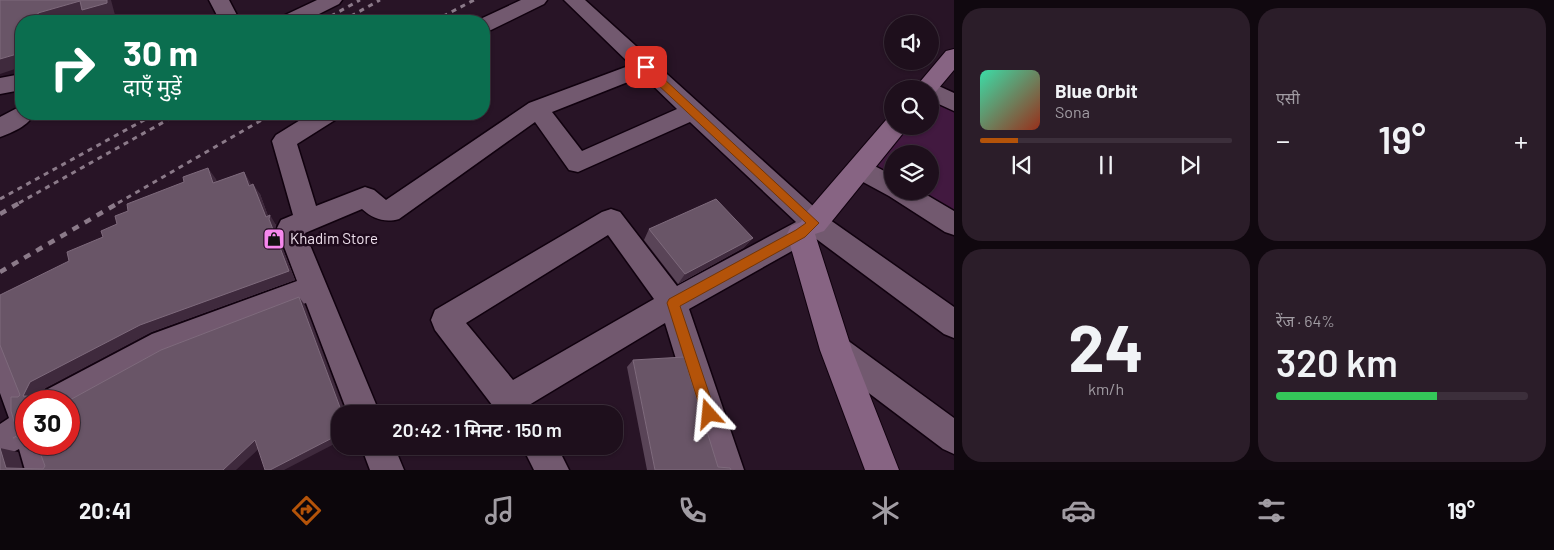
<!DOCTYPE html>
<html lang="hi">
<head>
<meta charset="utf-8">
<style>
  :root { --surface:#1e0f1c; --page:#2b1d29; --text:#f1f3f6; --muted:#a19ca3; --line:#3c2f3b; --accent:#b45309 }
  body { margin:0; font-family:Barlow,"Noto Sans Devanagari",sans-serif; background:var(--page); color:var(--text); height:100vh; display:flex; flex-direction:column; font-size:19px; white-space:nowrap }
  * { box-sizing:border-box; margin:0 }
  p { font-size:16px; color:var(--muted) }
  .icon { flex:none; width:28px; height:28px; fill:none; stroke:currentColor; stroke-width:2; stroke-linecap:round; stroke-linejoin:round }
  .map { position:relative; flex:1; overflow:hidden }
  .panel { display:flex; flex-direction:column; gap:8px; padding:8px; background:#10080f; width:600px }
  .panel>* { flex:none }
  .top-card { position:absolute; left:15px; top:15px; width:475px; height:105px; border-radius:20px; box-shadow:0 1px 4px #0004,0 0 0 1px var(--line); background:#0b6e4f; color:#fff; overflow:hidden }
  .fabs { position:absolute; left:884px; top:15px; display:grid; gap:10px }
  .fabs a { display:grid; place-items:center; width:55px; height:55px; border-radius:50%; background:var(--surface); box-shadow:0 1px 4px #0004,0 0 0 1px var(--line); font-size:25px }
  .speed { position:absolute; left:15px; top:390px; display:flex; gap:10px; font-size:25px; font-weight:700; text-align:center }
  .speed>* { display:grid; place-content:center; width:65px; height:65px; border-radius:50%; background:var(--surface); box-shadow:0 1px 4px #0004,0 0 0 1px var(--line); line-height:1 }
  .speed .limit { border:8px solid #d22; background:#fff; color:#111 }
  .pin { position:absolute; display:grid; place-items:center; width:42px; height:42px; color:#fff; margin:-21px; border-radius:10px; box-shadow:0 2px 8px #0006 }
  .me { position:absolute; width:55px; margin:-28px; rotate:342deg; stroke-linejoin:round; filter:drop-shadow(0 0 4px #0008) }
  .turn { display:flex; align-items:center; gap:18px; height:105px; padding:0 25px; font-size:22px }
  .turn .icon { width:65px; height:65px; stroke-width:2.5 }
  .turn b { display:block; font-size:35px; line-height:42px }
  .big { font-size:38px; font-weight:600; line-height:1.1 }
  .panel .card { flex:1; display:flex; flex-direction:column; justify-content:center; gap:8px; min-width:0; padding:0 18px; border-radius:20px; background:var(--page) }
  .panel .dial { align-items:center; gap:0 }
  .dial b { font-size:65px; line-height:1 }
  .song { display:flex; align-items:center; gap:15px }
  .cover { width:60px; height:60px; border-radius:8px; background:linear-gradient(135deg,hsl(160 70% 55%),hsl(10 70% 35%)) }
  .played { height:5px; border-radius:2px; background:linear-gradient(90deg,var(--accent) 15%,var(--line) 15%) }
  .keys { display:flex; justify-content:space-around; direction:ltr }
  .heat { display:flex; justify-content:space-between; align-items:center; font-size:28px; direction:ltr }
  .charge { height:8px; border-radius:4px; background:linear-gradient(90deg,#34c759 64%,var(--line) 0) }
  .panel .tiles { flex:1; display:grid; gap:8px; grid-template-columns:repeat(2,1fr) }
  .trip { position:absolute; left:331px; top:405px; width:292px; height:50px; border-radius:20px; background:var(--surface); box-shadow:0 1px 4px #0004,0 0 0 1px var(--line); font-weight:600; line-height:50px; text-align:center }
  .tab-bar { display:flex; height:80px; justify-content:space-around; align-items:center; background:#0c060b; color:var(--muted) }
  .tab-bar .icon { width:35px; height:35px }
  .tab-bar .active { color:var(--accent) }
  .tab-bar b { font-size:22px; color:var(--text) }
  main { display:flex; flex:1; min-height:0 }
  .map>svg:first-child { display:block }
</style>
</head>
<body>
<main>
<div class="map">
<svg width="954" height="470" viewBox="0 0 954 470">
  <rect width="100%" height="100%" fill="#281426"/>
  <!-- green -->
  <path fill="#421940" d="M 930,90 L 954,103 L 954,224 L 899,191 L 930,191 L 930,154 L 892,154 L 892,187 L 861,169 L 895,126 L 930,126 Z"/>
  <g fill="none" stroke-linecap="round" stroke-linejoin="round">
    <!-- street casing -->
    <g stroke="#10010e" stroke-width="3">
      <path id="street" d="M 209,0 L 229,0 L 240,21 L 220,21 Z
        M 317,0 L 342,0 L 339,4 L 305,21 L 280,21 L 283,16 Z
        M 521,0 L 547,0 L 544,4 L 491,30 L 484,31 L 484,21 L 476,21 Z
        M 564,0 L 585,0 L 823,215 L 954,307 L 954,338 L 944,334 L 815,238 L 689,309 L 744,470 L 710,470 L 665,323 L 529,405 L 533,414 L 499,414 L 435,330 L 431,320 L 435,310 L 602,212 L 611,209 L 620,212 L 677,286 L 796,222 L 690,122 L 578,172 L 569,170 L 535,122 L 399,219 C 385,223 373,219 362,209 L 305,233 L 380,414 L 348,414 L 306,303 L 171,355 L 69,412 L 69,401 L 41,401 L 46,390 L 152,334 L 297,281 L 277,228 L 281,220 L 293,215 L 272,141 L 276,135 L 310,114 L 338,114 L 335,120 L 297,144 L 316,206 L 365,187 L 374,190 L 386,200 L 529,103 L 631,65 ZM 643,76 L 677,109 L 582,151 L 552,112 ZM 608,235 L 654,299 L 513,380 L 466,323 Z
        M 21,74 L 21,90 L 0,94 L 0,78 Z
        M 930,82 L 954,93 L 954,111 L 930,100 L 930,89 L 920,89 L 922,84 Z
        M 21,106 L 21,114 L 34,114 C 29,125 12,133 0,137 L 0,117 Z
        M 861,159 L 892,175 L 892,191 L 920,191 L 954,211 L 954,235 L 945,232 L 889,196 L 852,176 L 849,169 L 852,162 Z
        M 836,336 L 847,340 L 954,418 L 954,454 L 943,449 L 825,360 L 821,350 L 825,340 Z
        M 0,339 L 11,344 L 34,401 L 26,401 L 26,444 L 50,444 L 59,470 L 25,470 L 19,449 L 0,459 L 0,424 L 9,418 L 0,393 Z
        M 361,446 L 394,446 L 404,470 L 370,470 Z
        M 522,446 L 557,446 L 569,470 L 534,470 Z"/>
    </g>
    <!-- secondary casing -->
    <g stroke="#10010e" stroke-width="2">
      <path id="secondary" d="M 954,49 L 954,70 L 933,95 L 930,96 L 930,89 L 914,89 L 946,51 Z
        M 892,118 L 892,126 L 907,126 L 904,132 L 824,231 L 815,234 L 852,350 L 899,470 L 865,470 L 820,350 L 787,234 L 791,226 L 801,222 L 804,215 L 886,120 Z"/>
    </g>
    <!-- street -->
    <use href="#street" fill="#72596f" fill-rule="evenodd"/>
    <!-- secondary -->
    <use href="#secondary" fill="#876483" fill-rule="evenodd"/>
    <!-- rail-far1 -->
    <path stroke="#8b7a89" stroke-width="3" stroke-dasharray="5 5" stroke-linecap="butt" d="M 322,21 L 360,0
      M 342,21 L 380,0
      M 434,21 L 474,0
      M 0,199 L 155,114
      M 19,203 L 178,114
      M 118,203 L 272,114"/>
    <!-- rail -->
    <path stroke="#8b7a89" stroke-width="4.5" stroke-dasharray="7 7" stroke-linecap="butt" d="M 0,214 L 21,202
      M 0,272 L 120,202"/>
  </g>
  <!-- wall -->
  <path fill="#594457" d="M 244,172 L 251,185 L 260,194 L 268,216 L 276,225 L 275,229 L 295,280 L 151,332 L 45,388 L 41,397 L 26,401 L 26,441 L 13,438 L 18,435 L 18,397 L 20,395 L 69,261 L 103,237 L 216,179 L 216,182 Z
    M 649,229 L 753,238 L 743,248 L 678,284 L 644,240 Z
    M 633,360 L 718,467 L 731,470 L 647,470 L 627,367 Z"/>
  <!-- shaded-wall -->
  <path fill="#3f2a3d" d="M 111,0 L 115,15 L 93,21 L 90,21 L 84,14 L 59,21 L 39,21 L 38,13 L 80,1 Z
    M 17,54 L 21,58 L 21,67 L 0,74 L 0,59 Z
    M 208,168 L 216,179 L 220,193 L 213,183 Z
    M 244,172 L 250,182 L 255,196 L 249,186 Z
    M 253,184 L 260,194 L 272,227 L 266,217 Z
    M 270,215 L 276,225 L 275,229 L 295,280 L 151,332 L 45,388 L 39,401 L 23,396 L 30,382 L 269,219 Z
    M 753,238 L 743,248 L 678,284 L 685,274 Z
    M 299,297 L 305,305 L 346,414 L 341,410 Z
    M 52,397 L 63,401 L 52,401 Z
    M 340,434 L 340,441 L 284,470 L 270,470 Z
    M 255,440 L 264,444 L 236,470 L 223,470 Z
    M 0,448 L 18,452 L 23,470 L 6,468 Z"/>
  <!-- building -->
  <path fill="#695567" stroke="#7e6a7c" d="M 0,0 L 107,0 L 107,3 L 82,10 L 80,1 L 38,13 L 39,21 L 21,21 L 21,62 L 19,63 L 17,54 L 0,59 Z
    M 208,168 L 213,183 L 244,172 L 249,186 L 253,184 L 266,217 L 270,215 L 269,219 L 289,271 L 140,325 L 30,382 L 23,396 L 52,397 L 52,401 L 26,401 L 26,438 L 13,438 L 18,435 L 11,411 L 11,397 L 18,397 L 20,395 L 0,345 L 0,295 L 69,261 L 67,252 L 103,237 L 101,231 L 117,224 L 115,216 L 128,211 L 127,204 L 184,182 L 183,177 Z
    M 716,199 L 753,238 L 685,274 L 649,229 Z
    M 299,297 L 341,410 L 346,411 L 347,414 L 340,414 L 340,434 L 270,470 L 265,470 L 255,440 L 223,470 L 0,470 L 0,448 L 6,468 L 43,469 L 45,466 L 37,444 L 69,444 L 69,401 L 68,401 L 161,350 Z
    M 684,357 L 718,467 L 730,468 L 731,470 L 655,470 L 633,360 Z"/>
  <!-- route -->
  <path fill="#b45309" stroke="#753606" d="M 646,64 L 649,65 L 819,223 L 805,237 L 680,306 L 716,414 L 714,419 L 709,421 L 704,419 L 702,414 L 667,303 L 669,299 L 796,230 L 806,223 L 642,70 L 641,67 Z"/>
  <!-- icons -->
  <defs>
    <g id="shop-square" transform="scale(1.125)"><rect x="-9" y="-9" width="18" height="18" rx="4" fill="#f688ed" stroke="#1e0a1c"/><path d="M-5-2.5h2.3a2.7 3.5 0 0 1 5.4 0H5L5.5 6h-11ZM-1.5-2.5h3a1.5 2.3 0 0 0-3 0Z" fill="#111"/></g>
  </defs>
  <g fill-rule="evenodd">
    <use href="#shop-square" x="274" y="239"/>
  </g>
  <g text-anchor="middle" stroke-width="5" stroke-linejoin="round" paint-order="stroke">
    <!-- poi labels -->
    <g font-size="15" fill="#eee0ec" stroke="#1e0a1c" text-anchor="start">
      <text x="290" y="244">Khadim Store</text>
    </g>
  </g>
</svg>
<div class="fabs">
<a><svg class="icon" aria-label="sound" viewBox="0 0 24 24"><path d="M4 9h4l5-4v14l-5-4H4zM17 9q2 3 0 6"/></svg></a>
<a><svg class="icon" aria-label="search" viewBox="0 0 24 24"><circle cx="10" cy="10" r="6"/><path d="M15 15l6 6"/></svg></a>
<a><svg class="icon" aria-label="layers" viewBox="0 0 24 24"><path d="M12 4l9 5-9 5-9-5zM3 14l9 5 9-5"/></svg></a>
</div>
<div class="speed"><div class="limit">30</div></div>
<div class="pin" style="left:646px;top:67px;background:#d93025"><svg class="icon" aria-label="arrive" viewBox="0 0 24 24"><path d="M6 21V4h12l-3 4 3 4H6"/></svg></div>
<svg class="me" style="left:709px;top:414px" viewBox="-20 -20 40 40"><path d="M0-17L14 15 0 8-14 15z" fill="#b45309" stroke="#fff" stroke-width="4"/></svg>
<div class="trip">20:42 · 1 मिनट · 150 m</div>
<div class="top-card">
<div class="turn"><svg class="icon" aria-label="right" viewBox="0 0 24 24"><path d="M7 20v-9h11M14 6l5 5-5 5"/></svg><div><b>30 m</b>दाएँ मुड़ें</div></div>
</div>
</div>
<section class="panel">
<div class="tiles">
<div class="card">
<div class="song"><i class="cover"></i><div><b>Blue Orbit</b><p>Sona</p></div></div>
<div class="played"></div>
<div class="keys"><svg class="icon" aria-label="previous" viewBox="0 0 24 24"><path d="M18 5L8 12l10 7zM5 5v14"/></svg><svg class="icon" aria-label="pause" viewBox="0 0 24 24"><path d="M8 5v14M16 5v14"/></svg><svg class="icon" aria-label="next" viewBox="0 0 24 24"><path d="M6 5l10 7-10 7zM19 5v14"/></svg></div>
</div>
<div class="card"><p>एसी</p>
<div class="heat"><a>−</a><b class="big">19°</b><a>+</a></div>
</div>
<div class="card dial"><b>24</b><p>km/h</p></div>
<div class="card"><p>रेंज · 64%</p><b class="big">320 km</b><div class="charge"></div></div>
</div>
</section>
</main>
<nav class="tab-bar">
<b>20:41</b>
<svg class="icon active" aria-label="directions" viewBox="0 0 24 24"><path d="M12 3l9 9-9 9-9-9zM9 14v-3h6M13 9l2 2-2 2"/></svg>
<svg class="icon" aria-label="music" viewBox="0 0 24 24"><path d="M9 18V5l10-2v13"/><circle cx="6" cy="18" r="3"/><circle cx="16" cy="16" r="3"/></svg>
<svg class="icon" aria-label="phone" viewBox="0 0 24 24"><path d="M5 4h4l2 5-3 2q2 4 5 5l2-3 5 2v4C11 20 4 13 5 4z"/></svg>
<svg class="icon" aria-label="climate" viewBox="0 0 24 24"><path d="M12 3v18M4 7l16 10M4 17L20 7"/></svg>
<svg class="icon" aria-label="car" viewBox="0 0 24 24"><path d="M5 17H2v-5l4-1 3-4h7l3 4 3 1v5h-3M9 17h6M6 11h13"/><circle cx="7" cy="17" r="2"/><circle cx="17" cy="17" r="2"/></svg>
<svg class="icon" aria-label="filters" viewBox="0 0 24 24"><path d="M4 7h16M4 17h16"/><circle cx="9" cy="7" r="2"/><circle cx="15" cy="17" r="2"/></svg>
<b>19°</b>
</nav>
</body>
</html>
